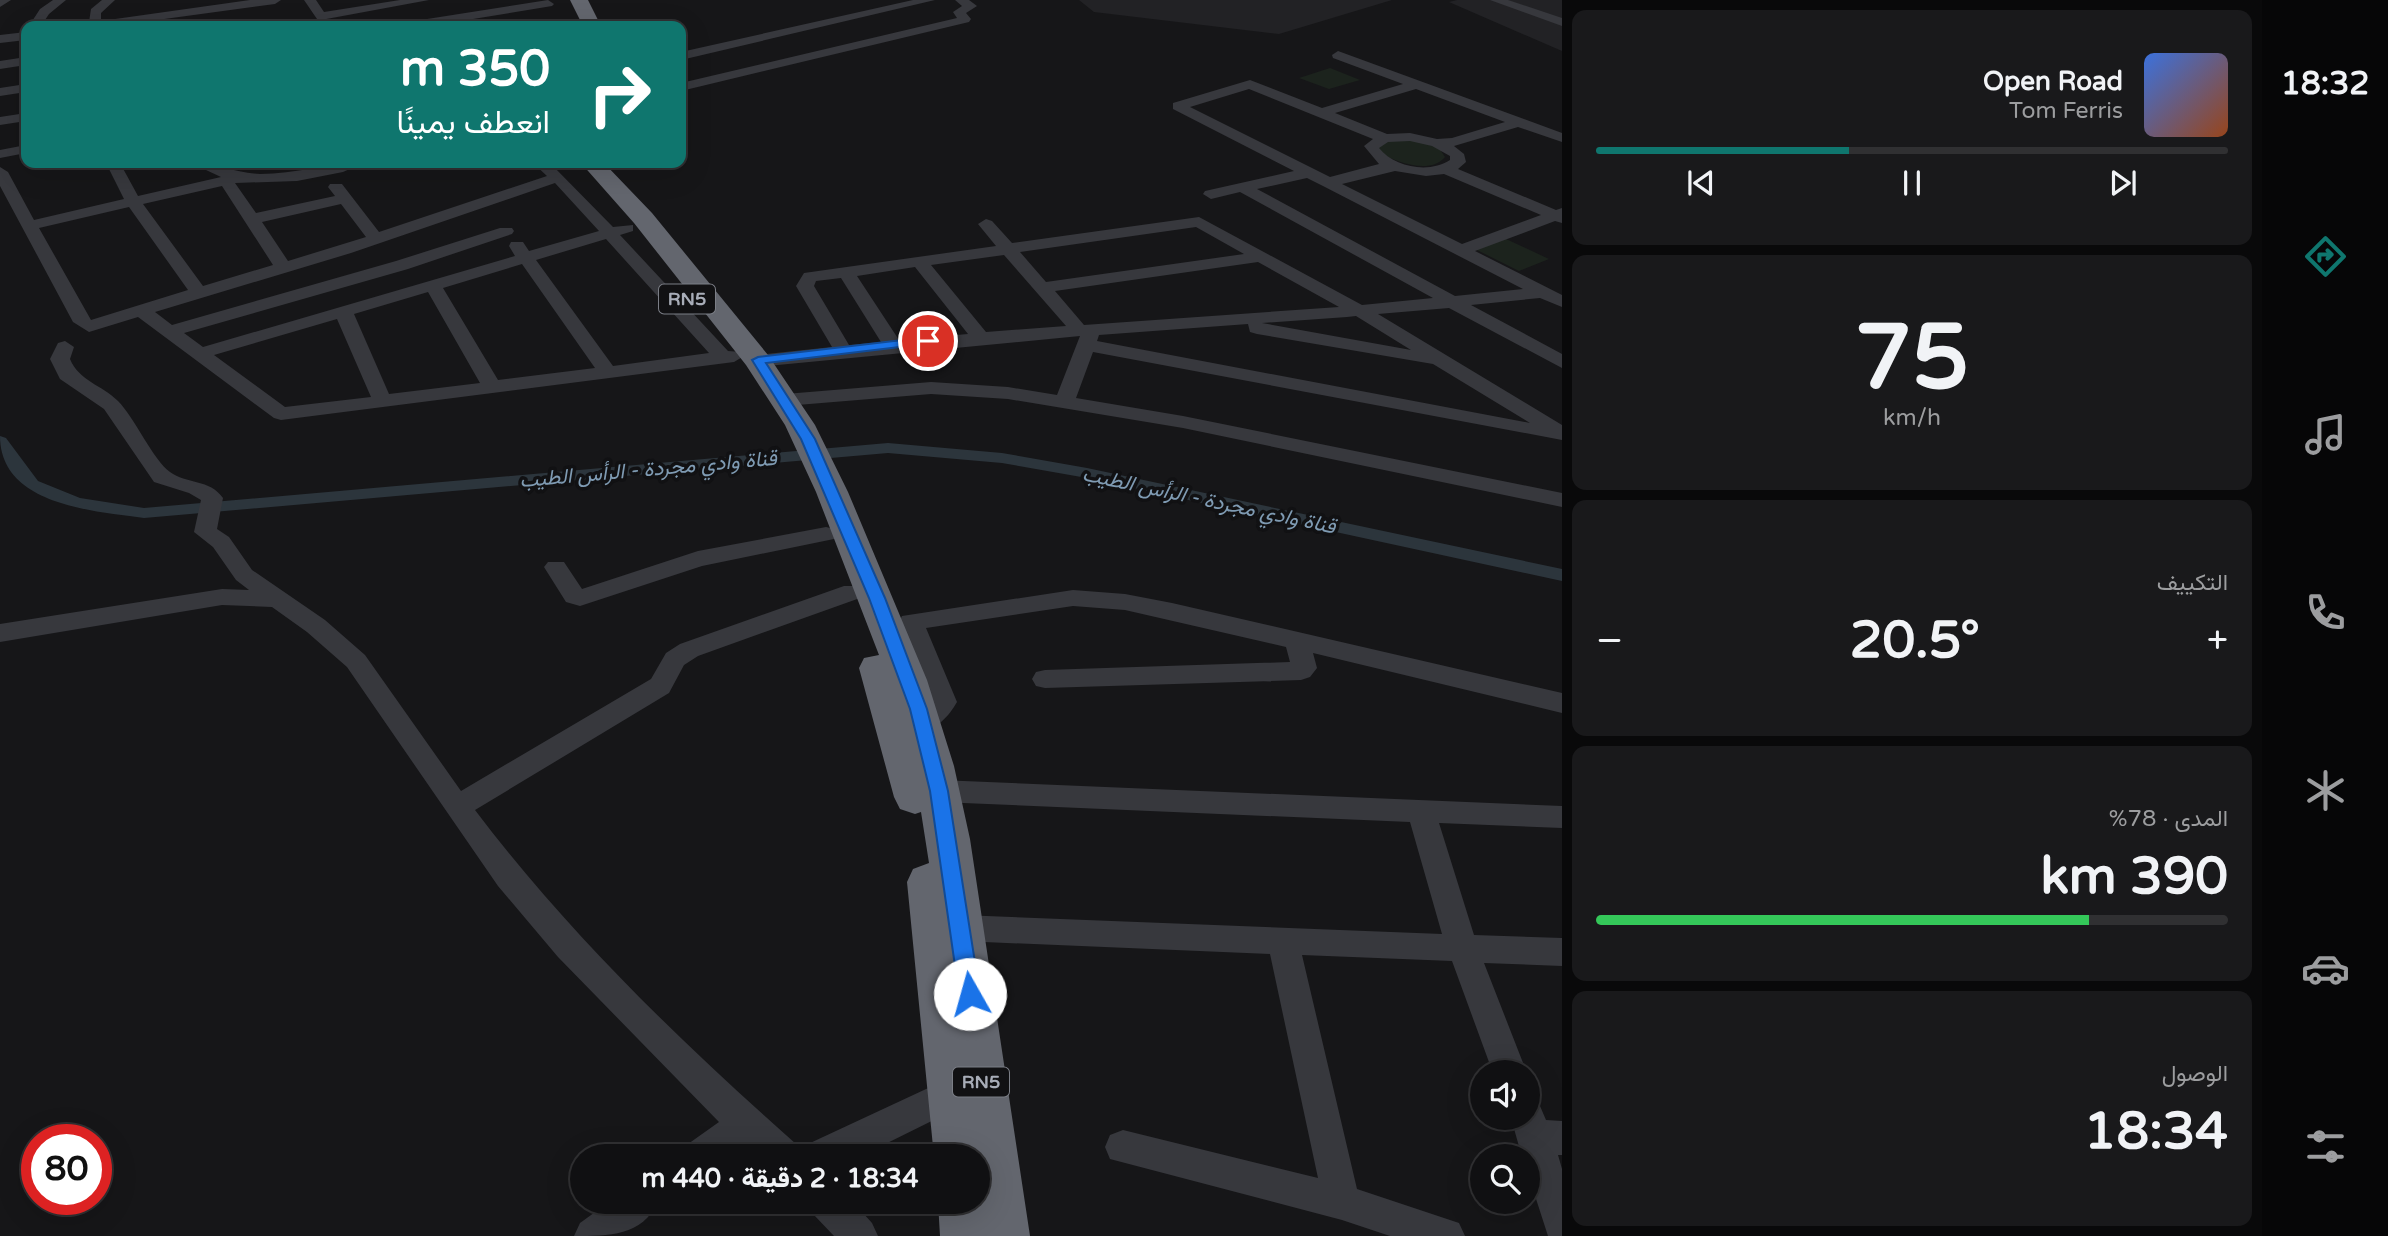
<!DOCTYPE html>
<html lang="ar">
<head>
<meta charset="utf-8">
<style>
  :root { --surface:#101012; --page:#19191b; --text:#f1f3f6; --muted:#9c9d9f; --line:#303032; --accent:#0f766e }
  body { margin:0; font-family:"Varela Round",Vazirmatn,sans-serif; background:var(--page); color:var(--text); direction:rtl; height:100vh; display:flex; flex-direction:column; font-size:26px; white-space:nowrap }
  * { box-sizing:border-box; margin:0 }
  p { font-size:23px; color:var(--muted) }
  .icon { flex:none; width:38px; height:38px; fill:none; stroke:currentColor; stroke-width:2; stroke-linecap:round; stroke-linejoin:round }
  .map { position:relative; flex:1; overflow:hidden; direction:ltr }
  .drawer { display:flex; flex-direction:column; gap:10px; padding:10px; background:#09090a; width:700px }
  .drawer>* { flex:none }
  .guide { position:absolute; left:21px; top:21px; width:665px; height:147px; border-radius:14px; box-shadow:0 7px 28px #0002,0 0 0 2px var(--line); direction:rtl; background:#0f766e; color:#fff; overflow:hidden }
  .controls { position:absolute; left:1470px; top:1060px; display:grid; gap:14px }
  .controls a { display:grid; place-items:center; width:70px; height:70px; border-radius:50%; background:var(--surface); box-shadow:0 7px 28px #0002,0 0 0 2px var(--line); font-size:35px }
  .speed { position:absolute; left:21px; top:1124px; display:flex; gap:14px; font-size:35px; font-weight:700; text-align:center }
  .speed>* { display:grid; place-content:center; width:91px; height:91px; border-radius:50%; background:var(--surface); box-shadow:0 7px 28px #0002,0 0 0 2px var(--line); line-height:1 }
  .speed .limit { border:10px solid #d22; background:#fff; color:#111 }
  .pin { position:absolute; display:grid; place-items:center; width:60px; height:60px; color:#fff; margin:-30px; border:4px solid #fff; border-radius:50%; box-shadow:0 2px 7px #0007 }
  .me { position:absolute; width:77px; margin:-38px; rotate:353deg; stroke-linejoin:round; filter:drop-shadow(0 0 5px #0008) }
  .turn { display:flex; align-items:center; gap:24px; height:147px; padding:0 21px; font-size:32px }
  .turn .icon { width:91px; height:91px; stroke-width:2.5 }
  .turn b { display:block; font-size:49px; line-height:60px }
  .big { font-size:52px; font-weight:800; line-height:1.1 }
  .drawer .tile { flex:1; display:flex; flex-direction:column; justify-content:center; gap:10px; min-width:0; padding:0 24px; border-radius:14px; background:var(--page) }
  .drawer .dial { align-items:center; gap:0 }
  .dial b { font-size:91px; line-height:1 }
  .song { display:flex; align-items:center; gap:21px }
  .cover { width:84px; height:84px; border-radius:10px; background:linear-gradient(135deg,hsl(220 70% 55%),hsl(20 70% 35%)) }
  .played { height:7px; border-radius:4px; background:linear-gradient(90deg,var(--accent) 40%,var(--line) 40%) }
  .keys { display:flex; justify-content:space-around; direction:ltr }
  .heat { display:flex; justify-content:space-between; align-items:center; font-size:38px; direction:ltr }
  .charge { height:10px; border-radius:5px; background:linear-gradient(90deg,#34c759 78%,var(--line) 0) }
  .trip { position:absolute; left:570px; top:1144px; width:420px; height:70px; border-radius:35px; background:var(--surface); box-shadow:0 7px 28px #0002,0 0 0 2px var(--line); font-weight:800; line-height:70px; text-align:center; direction:rtl }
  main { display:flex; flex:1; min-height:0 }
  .tabs { display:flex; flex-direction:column; width:126px; justify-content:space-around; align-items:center; background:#060607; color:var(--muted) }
  .tabs .icon { width:49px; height:49px }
  .tabs .current { color:var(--accent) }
  .tabs b { font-size:32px; color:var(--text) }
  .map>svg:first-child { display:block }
</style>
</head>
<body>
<main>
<nav class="tabs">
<b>18:32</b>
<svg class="icon current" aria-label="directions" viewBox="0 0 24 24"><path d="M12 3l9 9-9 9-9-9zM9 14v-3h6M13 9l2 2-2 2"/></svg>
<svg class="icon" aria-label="music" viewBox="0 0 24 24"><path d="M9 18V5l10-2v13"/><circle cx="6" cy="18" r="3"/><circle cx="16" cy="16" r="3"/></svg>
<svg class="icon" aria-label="phone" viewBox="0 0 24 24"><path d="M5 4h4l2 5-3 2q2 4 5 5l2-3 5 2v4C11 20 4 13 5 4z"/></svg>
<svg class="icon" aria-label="climate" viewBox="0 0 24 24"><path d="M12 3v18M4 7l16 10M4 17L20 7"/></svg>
<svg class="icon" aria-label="car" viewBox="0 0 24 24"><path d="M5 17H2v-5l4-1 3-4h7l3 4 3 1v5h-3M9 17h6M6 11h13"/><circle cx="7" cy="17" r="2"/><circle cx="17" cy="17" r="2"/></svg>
<svg class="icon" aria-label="filters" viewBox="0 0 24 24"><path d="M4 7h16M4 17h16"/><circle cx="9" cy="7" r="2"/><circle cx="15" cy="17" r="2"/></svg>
</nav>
<section class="drawer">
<div class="tile">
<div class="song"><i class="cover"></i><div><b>Open Road</b><p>Tom Ferris</p></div></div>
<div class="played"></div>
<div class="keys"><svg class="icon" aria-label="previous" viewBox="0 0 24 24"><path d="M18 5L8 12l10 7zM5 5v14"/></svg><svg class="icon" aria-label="pause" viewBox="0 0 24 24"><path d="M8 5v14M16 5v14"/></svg><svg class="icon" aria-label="next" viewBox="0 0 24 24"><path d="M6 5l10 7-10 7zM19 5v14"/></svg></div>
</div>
<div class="tile dial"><b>75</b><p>km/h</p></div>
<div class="tile"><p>التكييف</p>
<div class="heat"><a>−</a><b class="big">20.5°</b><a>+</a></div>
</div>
<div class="tile"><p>المدى · 78%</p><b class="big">390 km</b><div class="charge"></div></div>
<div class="tile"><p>الوصول</p><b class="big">18:34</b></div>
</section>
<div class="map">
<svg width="1562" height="1236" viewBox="0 0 1562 1236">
  <rect width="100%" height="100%" fill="#161618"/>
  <!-- built -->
  <path fill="#222225" d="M 1079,0 L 1392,0 L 1279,34 L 1094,12 Z
    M 1457,0 L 1562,0 L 1562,51 L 1449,2 Z"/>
  <!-- green -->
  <path fill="#1c231d" d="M 1330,68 L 1360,80 L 1329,89 L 1299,78 Z
    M 1411,139 L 1439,148 L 1445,157 C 1430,175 1397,162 1380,153 L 1377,144 L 1382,141 Z
    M 1504,238 L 1549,259 L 1519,271 L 1475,249 Z"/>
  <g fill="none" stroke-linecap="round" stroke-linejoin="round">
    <!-- canal -->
    <path fill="#2c353c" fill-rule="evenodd" d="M 0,436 L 6,438 L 38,481 L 80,498 L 144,508 L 888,443 L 1002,453 L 1087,468 L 1562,569 L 1562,581 L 1087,478 L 1002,463 L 888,453 L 144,518 C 93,511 0,505 0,436 Z"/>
    <!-- minor -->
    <path fill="#37383d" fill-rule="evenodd" d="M 0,0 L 11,0 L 0,7 Z
      M 53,0 L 66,0 L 49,14 L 41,26 L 29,26 L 40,9 Z
      M 102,0 L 115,0 L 101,13 L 101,21 L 250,0 L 281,0 L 275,4 L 113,26 L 83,26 L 89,22 L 91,9 Z
      M 304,0 L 316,0 L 324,12 L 400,0 L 429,0 L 321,20 L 317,19 Z
      M 548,0 L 554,4 L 552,6 L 430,26 L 402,26 L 408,22 Z
      M 913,0 L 935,0 L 681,60 L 681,52 Z
      M 955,0 L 969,0 L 977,6 L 966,13 L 971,19 L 969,22 L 681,91 L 681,83 L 957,18 L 953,12 L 962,6 Z
      M 1490,0 L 1508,0 L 1562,18 L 1562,26 Z
      M 26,32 L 26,40 L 0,43 L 0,35 Z
      M 1338,51 L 1562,133 L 1562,142 L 1518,127 L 1454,146 L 1464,154 L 1466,162 L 1458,169 L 1556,210 L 1562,208 L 1562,223 L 1555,221 L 1475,251 L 1562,295 L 1562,307 L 1540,298 L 1471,305 L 1562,354 L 1562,368 L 1449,308 L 1378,314 L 1562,425 L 1562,440 L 1093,352 L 1076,398 L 1183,416 L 1562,493 L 1562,507 L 1183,428 L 1008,399 L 931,394 L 785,406 L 775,400 L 785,394 L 931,382 L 1008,387 L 1057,395 L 1080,336 L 758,367 L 748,361 L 758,355 L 832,347 L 796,286 L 804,273 L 996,246 L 978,224 L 986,219 L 992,221 L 1012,243 L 1199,217 L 1362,305 L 1433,298 L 1240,192 L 1211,199 L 1203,194 L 1205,191 L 1294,171 L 1173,109 L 1173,103 L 1250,80 L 1322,108 L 1403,84 L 1333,58 L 1332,55 ZM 1249,89 L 1373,139 L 1364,146 L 1379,164 L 1330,177 L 1190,107 ZM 1416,89 L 1505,122 L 1452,138 L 1437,139 L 1410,133 L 1387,134 L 1335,113 ZM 1410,141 L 1432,146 L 1450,156 L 1450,160 C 1429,174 1394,167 1379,148 L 1388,142 ZM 1395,171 L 1426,176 L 1444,174 L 1541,215 L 1462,244 L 1342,184 ZM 1307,178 L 1323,186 L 1523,289 L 1455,296 L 1257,189 ZM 1196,227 L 1244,254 L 1046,282 L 1020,252 ZM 1004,255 L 1066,326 L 986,332 L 931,265 ZM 1258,262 L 1339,307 L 1084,325 L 1055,291 ZM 915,267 L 968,334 L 899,340 L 857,276 ZM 841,278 L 881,342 L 849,345 L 814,286 L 816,281 ZM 1356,316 L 1411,350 L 1262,323 L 1347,317 ZM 1248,324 L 1250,332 L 1257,334 L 1433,364 L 1530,423 L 1097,341 L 1099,335 Z
      M 26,57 L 26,65 L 0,69 L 0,61 Z
      M 26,84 L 26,92 L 0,96 L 0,88 Z
      M 26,113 L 26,121 L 0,125 L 0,117 Z
      M 26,145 L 26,153 L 0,158 L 0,150 Z
      M 106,163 L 120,163 L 138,196 L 221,177 L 191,163 C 215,163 236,173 260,174 C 295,174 329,163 363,163 L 343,172 L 297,181 L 235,183 L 256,213 L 335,196 L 328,187 L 330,184 L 342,184 L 379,232 L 547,176 L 533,163 L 550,163 L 613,227 L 633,225 L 633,231 L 620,235 L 728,351 L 741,352 L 744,356 L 734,362 L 281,420 L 274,418 L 138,317 L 89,332 L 73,322 L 0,186 L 0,167 L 8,172 L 34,220 L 124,199 ZM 555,183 L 599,231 L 529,251 L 523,242 L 511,242 L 509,246 L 515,256 L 203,347 L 184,333 L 408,269 L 512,234 L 514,231 L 512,228 L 500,228 L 396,261 L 172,325 L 155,312 L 351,253 ZM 222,186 L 273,265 L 203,286 L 143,204 ZM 341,204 L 366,237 L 288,261 L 262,222 ZM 129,207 L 188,290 L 91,320 L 39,228 ZM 606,239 L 709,353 L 613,366 L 536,260 ZM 522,264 L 595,368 L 498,380 L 443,288 ZM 428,292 L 480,383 L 389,394 L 354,314 ZM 337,319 L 371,397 L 285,407 L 214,355 Z
      M 65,341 L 74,347 L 70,359 C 79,381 102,385 118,401 C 134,417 154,461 170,472 C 186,484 210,479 223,498 L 217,529 L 229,537 L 252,570 L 325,620 L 365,655 L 461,791 L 651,679 L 666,653 L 680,644 L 844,586 L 860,586 L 864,592 L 860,598 L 698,656 L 684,665 L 669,693 L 475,810 C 569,934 681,1042 796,1144 L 801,1157 L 757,1157 L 745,1146 L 730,1157 L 683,1157 L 688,1144 L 719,1122 L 558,957 L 498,886 L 347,667 L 307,632 L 272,607 L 222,605 L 0,642 L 0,624 L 222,589 L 249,590 L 236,580 L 213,547 L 194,532 L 201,500 L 189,493 L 154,482 L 104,409 L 60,379 L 50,359 L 58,343 Z
      M 826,527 L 834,529 L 837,534 L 834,539 L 702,566 L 580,606 L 566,602 L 544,567 L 548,562 L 564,562 L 582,589 L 698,551 Z
      M 1073,590 L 1125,594 L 1172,603 L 1562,693 L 1562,713 L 1313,653 L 1317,668 L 1310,677 L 1301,680 L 1045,688 L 1036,686 L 1032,679 L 1036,672 L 1045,670 L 1290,662 L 1286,647 L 1125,610 L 1073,606 L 926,628 L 957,702 C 948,718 931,736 913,730 L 909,723 L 930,700 L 899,622 L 902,616 Z
      M 939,780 L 1562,806 L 1562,828 L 1439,823 L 1474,935 L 1562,938 L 1562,966 L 1484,963 L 1527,1073 L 1493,1073 L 1452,961 L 1302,955 L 1357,1189 L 1459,1223 L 1465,1236 L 1390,1236 L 1342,1220 L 1110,1159 L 1105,1147 L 1110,1135 L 1123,1130 L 1318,1178 L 1270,954 L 961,941 L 950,937 L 946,928 L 950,919 L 961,915 L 1442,934 L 1410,822 L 939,802 L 929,799 L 925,791 L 929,783 Z
      M 954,1076 L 966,1080 L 971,1092 L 966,1104 L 859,1157 L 803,1157 L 808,1144 Z
      M 1528,1101 L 1540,1106 L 1546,1120 L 1562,1121 L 1562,1155 L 1558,1155 L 1562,1169 L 1562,1236 L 1548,1236 L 1528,1174 L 1528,1157 L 1522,1157 L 1511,1118 L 1528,1118 Z
      M 609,1202 L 658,1202 C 642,1236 609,1236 574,1236 L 580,1223 Z
      M 809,1202 L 853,1202 L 872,1223 L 878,1236 L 834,1236 L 814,1215 Z"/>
    <!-- highway -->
    <path fill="#63666e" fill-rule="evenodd" d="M 570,0 L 588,0 L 601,26 L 583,26 Z
      M 581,163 L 604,163 L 652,213 L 768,355 L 815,425 L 848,492 L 927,680 L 954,766 L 970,839 L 1030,1236 L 940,1236 L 938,1202 L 978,1202 L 978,1157 L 934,1157 L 907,882 L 913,869 L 929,863 L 921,812 L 915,814 L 900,809 L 894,797 L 859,668 L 864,658 L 879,655 L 816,492 L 785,425 L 746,365 L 634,223 Z"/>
  </g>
  <!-- route -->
  <path fill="#1a73e8" stroke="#114b97" stroke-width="2" d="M 928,337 L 934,341 L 933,343 L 766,363 L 815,439 L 885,598 L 927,709 L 948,791 L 980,994 L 977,1001 L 970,1003 L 962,1001 L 959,994 L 930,791 L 910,709 L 869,598 L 801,439 L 752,360 L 758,357 Z"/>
  <g text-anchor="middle" stroke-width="7" stroke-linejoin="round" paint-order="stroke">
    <!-- shield labels -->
    <g fill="#111113" stroke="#7b7e86" stroke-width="2">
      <rect x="659" y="284.5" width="56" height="29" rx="5"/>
      <rect x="953" y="1067.5" width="56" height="29" rx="5"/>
    </g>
    <g font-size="18" font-weight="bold" fill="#a8adb8">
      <text x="687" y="305">RN5</text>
      <text x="981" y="1088">RN5</text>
    </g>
    <!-- water labels -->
    <g font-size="21" font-style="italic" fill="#7f9bb3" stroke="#111113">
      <text transform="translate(648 469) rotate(-5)" y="7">قناة وادي مجردة - الرأس الطيب</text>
      <text transform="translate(1209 500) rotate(12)" y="7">قناة وادي مجردة - الرأس الطيب</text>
    </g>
  </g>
</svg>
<div class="controls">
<a><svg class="icon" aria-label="sound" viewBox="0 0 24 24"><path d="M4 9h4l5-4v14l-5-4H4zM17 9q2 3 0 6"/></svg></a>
<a><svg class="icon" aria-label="search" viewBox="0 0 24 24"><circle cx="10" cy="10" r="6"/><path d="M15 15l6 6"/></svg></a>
</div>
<div class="speed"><div class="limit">80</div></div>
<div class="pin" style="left:928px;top:341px;background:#d93025"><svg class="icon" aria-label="arrive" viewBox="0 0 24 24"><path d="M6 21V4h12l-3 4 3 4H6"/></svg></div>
<svg class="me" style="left:970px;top:994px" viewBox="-20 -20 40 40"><circle r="19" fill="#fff"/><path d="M0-13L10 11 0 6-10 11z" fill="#1a73e8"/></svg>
<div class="trip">18:34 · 2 دقيقة · 440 m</div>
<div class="guide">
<div class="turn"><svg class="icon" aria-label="right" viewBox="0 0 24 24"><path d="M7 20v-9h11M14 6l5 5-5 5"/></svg><div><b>350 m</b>انعطف يمينًا</div></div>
</div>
</div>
</main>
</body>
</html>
